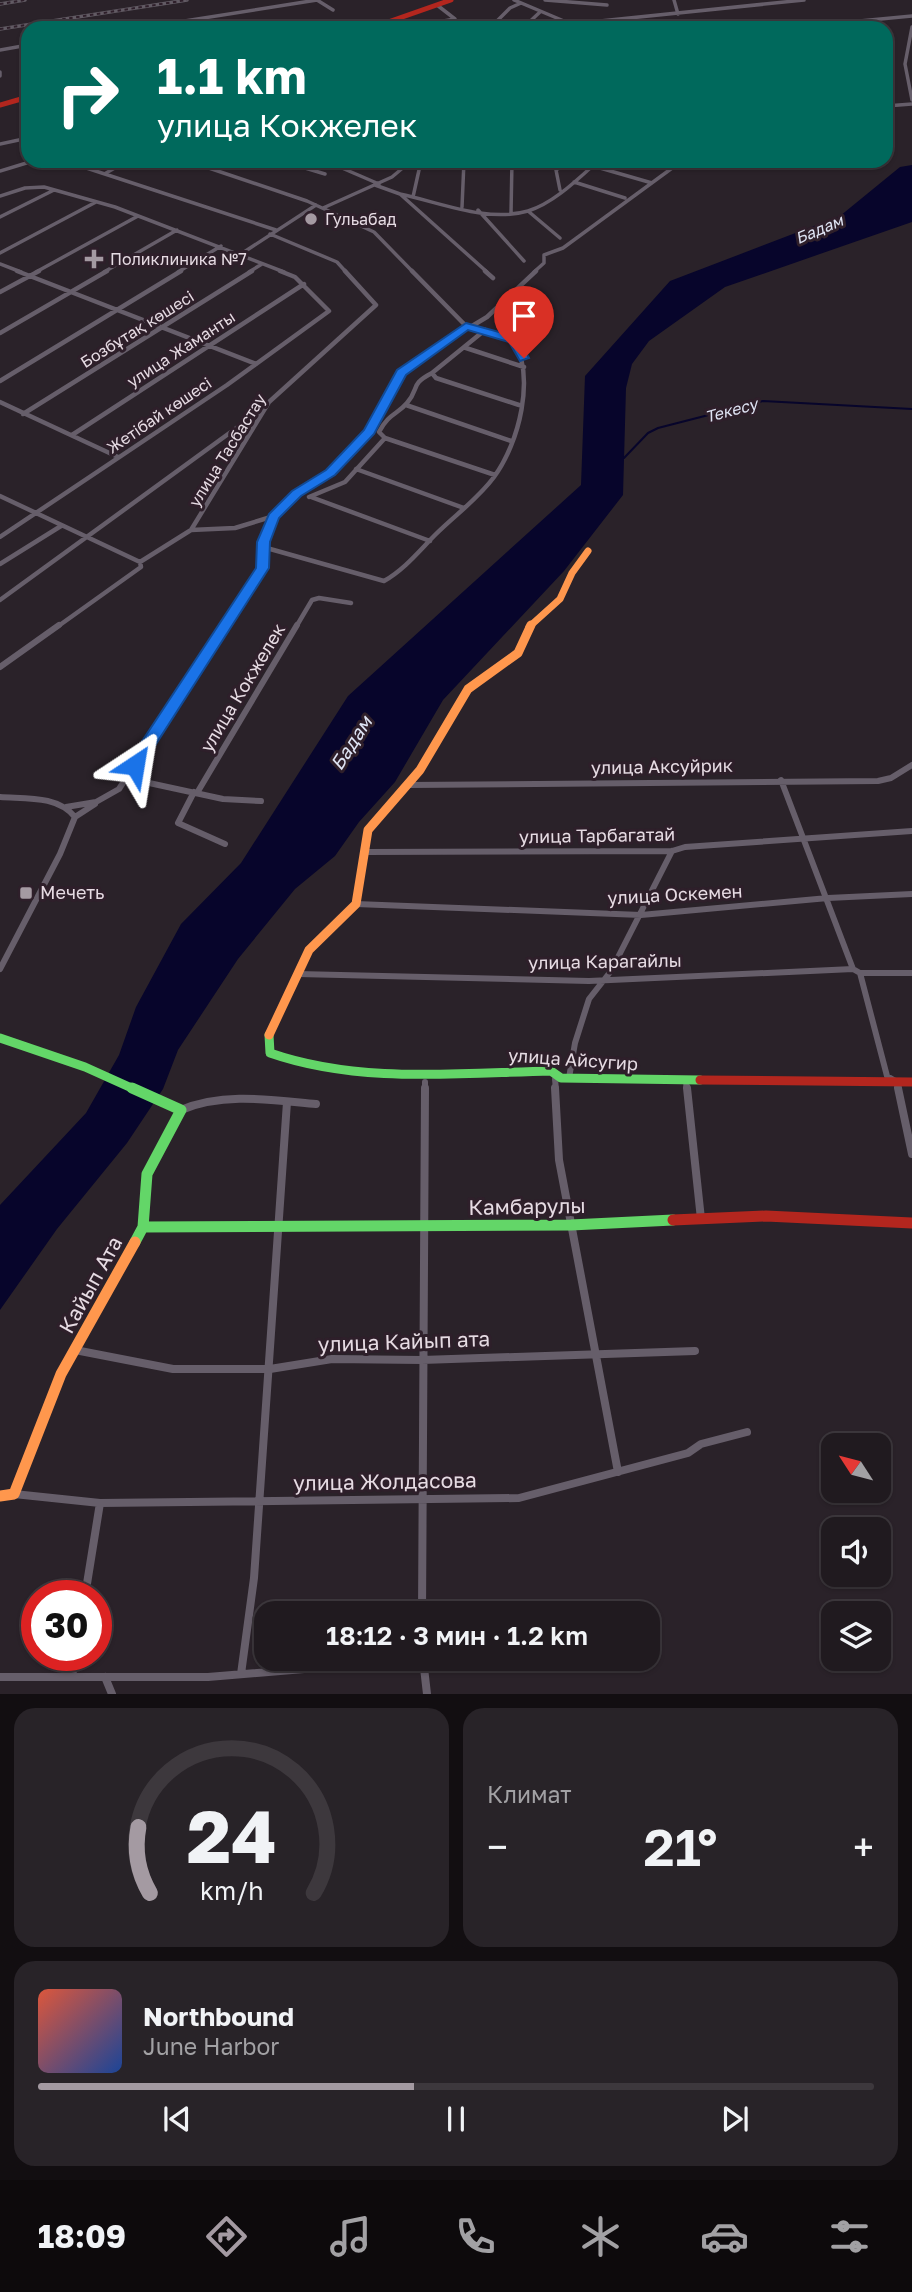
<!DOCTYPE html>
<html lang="ru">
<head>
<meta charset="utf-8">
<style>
  :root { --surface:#201a1f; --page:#282328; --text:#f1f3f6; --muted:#a2a1a4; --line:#3d383d; --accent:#a49aa2 }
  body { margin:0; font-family:"Golos Text",sans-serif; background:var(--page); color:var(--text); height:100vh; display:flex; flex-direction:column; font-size:26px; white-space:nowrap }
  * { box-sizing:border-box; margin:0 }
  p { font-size:23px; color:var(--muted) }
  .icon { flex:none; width:38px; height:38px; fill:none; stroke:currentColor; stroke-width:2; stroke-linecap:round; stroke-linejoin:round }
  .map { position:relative; height:1694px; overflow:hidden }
  .sheet { display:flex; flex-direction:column; gap:14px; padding:14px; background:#120e11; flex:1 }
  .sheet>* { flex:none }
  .top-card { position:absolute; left:21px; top:21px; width:872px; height:147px; border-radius:21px; box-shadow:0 2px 5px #0004,0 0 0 2px var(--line); background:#00695c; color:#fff; overflow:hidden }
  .needle { width:46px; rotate:306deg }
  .tools { position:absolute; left:821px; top:1433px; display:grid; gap:14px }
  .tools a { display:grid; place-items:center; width:70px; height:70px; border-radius:14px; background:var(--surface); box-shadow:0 2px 5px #0004,0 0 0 2px var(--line); font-size:35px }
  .speed { position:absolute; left:21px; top:1580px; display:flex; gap:14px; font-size:35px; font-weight:700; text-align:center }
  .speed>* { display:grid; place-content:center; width:91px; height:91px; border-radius:50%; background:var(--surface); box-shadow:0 2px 5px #0004,0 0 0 2px var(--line); line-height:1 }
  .speed .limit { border:10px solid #d22; background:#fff; color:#111 }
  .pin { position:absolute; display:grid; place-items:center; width:60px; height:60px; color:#fff; margin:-72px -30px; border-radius:50% 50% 50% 0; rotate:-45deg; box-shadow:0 0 7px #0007 }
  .pin .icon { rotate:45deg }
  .me { position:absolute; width:77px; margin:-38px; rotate:33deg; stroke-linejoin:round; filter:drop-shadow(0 0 5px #0008) }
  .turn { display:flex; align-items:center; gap:24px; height:147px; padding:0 21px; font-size:32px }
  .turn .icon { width:91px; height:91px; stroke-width:2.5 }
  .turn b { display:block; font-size:49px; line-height:60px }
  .big { font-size:52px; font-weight:600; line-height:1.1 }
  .sheet .tile { flex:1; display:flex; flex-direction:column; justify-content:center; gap:10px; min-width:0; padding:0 24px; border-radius:21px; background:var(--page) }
  .sheet .dial { align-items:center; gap:0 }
  .dial svg { height:182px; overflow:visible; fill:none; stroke:var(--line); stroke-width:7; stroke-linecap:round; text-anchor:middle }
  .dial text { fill:var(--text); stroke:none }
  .song { display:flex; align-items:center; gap:21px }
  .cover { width:84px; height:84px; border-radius:10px; background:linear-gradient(135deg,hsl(10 70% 55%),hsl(220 70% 35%)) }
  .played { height:7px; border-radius:4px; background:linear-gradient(90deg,var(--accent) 45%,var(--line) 45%) }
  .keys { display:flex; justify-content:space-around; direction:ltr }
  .heat { display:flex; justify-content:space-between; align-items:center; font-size:38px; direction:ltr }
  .sheet .tiles { flex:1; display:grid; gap:14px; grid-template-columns:1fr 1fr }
  .tile:last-child { grid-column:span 2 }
  .trip { position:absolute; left:254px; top:1601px; width:406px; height:70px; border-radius:21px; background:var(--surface); box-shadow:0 2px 5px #0004,0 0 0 2px var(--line); font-weight:600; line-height:70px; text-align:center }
  .tab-bar { display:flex; height:112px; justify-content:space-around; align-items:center; background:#0d0a0c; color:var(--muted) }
  .tab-bar .icon { width:49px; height:49px }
  .tab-bar .on { color:var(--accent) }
  .tab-bar b { font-size:32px; color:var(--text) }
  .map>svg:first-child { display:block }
</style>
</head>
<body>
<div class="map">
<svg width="912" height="1694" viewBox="0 0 912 1694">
  <rect width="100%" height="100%" fill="#2a2229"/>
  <!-- water -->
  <path fill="#07052b" d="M 912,165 L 912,222 L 725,287 L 649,341 L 632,364 L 626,388 L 623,495 L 564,571 L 443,700 L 395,782 L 359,822 L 335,856 L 295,889 L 238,959 L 178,1050 L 163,1089 L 127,1143 L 57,1229 L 0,1310 L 0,1205 L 86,1113 L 119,1055 L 136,1007 L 181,924 L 241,863 L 348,696 L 581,485 L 585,376 L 670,281 L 840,216 L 900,167 Z"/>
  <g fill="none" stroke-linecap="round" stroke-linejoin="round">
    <!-- stream -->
    <path stroke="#07052b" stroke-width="2" d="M 624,458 L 648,433 L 658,428 L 763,401 L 912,409"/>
    <!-- street-far3 -->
    <path stroke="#665e6a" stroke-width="3.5" d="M 317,0 L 333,10
      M 514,0 L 571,24 L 804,0
      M 545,0 L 607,5
      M 674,0 L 678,14
      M 912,27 L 905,64 L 912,100
      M 140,28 L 317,0
      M 403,28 L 455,19 L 437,5
      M 499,28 L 492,26 L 510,8 L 521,3
      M 523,28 L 540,12
      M 786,28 L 912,16
      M 0,50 L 28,45
      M 0,72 L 0,76
      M 20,100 L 28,106
      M 886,106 L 912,104
      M 0,144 L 28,138
      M 65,161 L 276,230
      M 188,161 L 307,201 L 374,232 L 413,272
      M 282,161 L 325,174
      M 341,161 L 335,165 L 379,184
      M 649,161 L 657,163
      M 593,166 L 652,183
      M 0,171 L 33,161
      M 106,173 L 127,161
      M 574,182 L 625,198
      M 375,185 L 400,194 L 487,272
      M 560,190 L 556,170 L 562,166 L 561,161
      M 400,194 C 439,202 487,223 528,211 C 554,203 578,179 598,161
      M 0,196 L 25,188 L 44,187 L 115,207 L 284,272
      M 413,197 L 421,161
      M 462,207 L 464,161
      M 323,208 L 392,177 L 411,161
      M 478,210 L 524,261
      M 528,211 L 560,238
      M 511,213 L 512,161
      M 0,217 L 54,190
      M 270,234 L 337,262 L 346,272
      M 0,253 L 96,202
      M 241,254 L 316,205
      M 0,264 L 21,272
      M 36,272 L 138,216
      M 104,272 L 177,230
      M 178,272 L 221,246
      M 249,272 L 262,264
      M 534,272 L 544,263 L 544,255 L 563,248 L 679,163"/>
    <!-- street-far2 -->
    <path stroke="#665e6a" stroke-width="4.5" d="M 17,271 L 256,364
      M 485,271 L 493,278
      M 0,292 L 39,271
      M 472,326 L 487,317 L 536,271
      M 485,330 L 432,373 L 436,378 L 519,405
      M 0,333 L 107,271
      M 507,336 L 541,305
      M 466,348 L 524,367
      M 0,381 L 181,271
      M 0,402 L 118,457
      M 406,405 L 511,441
      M 23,414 L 252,271
      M 72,435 L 304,284
      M 385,438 L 379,432 C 389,413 397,415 407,403 C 420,388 409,385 432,373
      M 356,469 L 464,508
      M 0,496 L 140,562
      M 309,497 L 345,482 L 385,438 L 495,475
      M 311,497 L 430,541
      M 274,516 L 235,528 L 191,530 L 269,402 L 376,305 L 345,271
      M 0,537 L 227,385 L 329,311 L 295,277 L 280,271
      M 263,547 L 384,581 C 405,569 419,551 436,534 C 455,515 478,499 494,477 C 519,443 536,377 513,339 L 466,326
      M 0,564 L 61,526
      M 0,600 L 264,408
      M 57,627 L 141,567 L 140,562 L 191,530
      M 224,627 L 262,568 L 263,542 L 274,516 L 297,494 L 331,472 L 369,432 L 401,373 L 466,326 L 412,271
      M 296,627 L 312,600 L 319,598 L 351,603"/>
    <!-- street-far1 -->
    <path stroke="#665e6a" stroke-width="6" d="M 0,667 L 59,625
      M 126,778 L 223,799 L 261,801
      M 781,780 L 853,969
      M 408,785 L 878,781 L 891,778 L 912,765
      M 194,792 L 178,823 L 225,844
      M 197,793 L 297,625
      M 0,797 C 25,799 57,795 75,817 L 60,854 L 0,969
      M 66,807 L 96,802 L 119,789 L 225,625
      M 75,817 L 95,804
      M 366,852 L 672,851 L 685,847 L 912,831
      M 356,904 L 641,915 L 828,898 L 912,894
      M 860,973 L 887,1076 L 897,1082 L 899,1090
      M 298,974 L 589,981 L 853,969 L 860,973 L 912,973
      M 569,1078 L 575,1043 L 589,999 L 611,971 L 672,851
      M 686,1082 L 687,1090
      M 425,1090 L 425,1082
      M 556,1090 L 555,1079 L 561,1078"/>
    <!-- street -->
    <path stroke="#665e6a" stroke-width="8" d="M 555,1088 L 559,1160 L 618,1472
      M 687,1088 L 701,1219
      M 898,1088 L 912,1154
      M 181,1110 C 223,1092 272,1100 316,1104
      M 75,1350 L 173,1369 L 270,1369 L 332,1359 L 422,1360 L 695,1351
      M 14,1494 L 100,1503 L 519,1498 L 688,1453 L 701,1444 L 747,1432
      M 85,1596 L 100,1503
      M 422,1614 L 425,1088
      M 423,1659 L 427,1694
      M 241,1674 L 254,1578 L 287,1102
      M 0,1677 L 208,1677 L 423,1659
      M 72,1677 L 75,1656
      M 105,1677 L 112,1694"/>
    <!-- fast-far1 -->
    <path stroke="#63d668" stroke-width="9" d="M 269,1035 L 270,1053 C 359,1084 458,1073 551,1071 L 561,1078 L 700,1080
      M 0,1038 L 85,1067 L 136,1090"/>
    <!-- fast -->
    <path stroke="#63d668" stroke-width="11" d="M 132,1088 L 181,1110 L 147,1174 L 143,1227 L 135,1242
      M 143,1227 L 571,1225 L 673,1220"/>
    <!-- slow-far2 -->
    <path stroke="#ff974d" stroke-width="7" d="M 529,627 L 560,599 L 572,573 L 588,551"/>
    <!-- slow-far1 -->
    <path stroke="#ff974d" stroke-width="9" d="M 269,1035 L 309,950 L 356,904 L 368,830 L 420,770 L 468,689 L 518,653 L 531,625"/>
    <!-- slow -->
    <path stroke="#ff974d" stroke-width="11" d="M 0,1496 L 14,1494 L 61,1374 L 135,1242"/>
    <!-- jam-far2 -->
    <path stroke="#b3261e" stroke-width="5" d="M 371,28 L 451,0
      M 0,105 L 28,97"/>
    <!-- jam-far1 -->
    <path stroke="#b3261e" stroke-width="9" d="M 700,1080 L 912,1082"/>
    <!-- jam -->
    <path stroke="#b3261e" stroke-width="11" d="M 673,1220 L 766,1216 L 912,1223"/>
    <!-- rail casing -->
    <g stroke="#615a63" stroke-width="3.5">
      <path id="rail" d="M 0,4 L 25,0
        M 0,29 L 187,0"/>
    </g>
    <!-- rail -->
    <use href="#rail" stroke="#2e1f2a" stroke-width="2" stroke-dasharray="3.5" stroke-linecap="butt"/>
  </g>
  <!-- route -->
  <path fill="#1a73e8" stroke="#114b97" stroke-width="2" d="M 466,323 L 517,337 L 529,358 L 520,361 L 509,342 L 468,330 L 406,375 L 374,434 L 335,475 L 301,496 L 279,518 L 270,542 L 269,568 L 140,769 L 129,769 L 129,761 L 256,568 L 257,542 L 269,514 L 292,491 L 326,470 L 364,430 L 397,370 Z"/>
  <!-- markers -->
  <g fill="#a49aa2" stroke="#2e1f2a" stroke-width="2.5">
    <circle cx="311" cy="219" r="7"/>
    <path d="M90.5 248.5h7v7h7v7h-7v7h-7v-7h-7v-7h7z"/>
    <rect x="19" y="886" width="14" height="14" rx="3.5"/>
  </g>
  <g text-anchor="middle" stroke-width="6" stroke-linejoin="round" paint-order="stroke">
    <!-- far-poi labels -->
    <g font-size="16" fill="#e6dbe3" stroke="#2e1f2a" text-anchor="start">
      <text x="325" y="225">Гульабад</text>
      <text x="110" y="265">Поликлиника №7</text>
    </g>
    <!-- far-water labels -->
    <g font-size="16" font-style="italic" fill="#dfe4f4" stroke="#2e1f2a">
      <text transform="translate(819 229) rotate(-23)" y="6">Бадам</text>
      <text transform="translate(731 410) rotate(-15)" y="6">Текесу</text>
    </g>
    <!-- far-street labels -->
    <g font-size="16" fill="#e6dbe3" stroke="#2e1f2a">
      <text transform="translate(137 329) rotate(-32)" y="6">Бозбұтақ көшесі</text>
      <text transform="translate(181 349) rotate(-33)" y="6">улица Жаманты</text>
      <text transform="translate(159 415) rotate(-34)" y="6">Жетібай көшесі</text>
      <text transform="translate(227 450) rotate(-58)" y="6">улица Тасбастау</text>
    </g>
    <!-- street labels -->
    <g font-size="18" fill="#e6dbe3" stroke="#2e1f2a">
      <text transform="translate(243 688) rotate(-59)" y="6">улица Кокжелек</text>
      <text transform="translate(662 767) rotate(-1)" y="6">улица Аксуйрик</text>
      <text transform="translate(597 836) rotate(-1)" y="6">улица Тарбагатай</text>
      <text transform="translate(675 895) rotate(-3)" y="6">улица Оскемен</text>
      <text transform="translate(605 962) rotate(-1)" y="6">улица Карагайлы</text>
      <text transform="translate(573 1060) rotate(4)" y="6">улица Айсугир</text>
    </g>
    <!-- poi labels -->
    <g font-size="18" fill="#e6dbe3" stroke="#2e1f2a" text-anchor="start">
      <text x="40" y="899">Мечеть</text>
    </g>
    <!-- water labels -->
    <g font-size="19" font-style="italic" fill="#dfe4f4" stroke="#2e1f2a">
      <text transform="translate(351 743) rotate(-57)" y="7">Бадам</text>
    </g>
    <!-- near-street labels -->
    <g font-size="21" fill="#e6dbe3" stroke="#2e1f2a">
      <text transform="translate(527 1207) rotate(-1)" y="7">Камбарулы</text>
      <text transform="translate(91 1285) rotate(-61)" y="7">Кайып Ата</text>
      <text transform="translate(404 1342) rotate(-2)" y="7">улица Кайып ата</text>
      <text transform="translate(385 1482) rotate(-1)" y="7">улица Жолдасова</text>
    </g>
  </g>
</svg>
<div class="tools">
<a><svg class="needle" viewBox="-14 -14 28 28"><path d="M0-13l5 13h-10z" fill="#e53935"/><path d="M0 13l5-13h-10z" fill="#a2a1a4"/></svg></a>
<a><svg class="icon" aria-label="sound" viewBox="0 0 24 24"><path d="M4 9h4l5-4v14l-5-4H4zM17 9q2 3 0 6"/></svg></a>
<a><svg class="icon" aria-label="layers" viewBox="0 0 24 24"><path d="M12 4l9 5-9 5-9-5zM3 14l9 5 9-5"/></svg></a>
</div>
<div class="speed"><div class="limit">30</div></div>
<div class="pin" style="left:524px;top:358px;background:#d93025"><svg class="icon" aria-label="arrive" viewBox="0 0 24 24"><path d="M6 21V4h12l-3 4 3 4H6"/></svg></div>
<svg class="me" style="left:135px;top:765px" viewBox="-20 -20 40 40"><path d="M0-17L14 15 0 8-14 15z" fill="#1a73e8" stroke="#fff" stroke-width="4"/></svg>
<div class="trip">18:12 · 3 мин · 1.2 km</div>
<div class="top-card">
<div class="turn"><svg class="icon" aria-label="right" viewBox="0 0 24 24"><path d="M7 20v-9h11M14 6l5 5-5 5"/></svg><div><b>1.1 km</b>улица Кокжелек</div></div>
</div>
</div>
<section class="sheet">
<div class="tiles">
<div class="tile dial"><svg viewBox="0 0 100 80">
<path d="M14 69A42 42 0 1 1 86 69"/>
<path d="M14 69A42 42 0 0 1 9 40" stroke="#a49aa2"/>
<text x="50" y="56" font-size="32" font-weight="700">24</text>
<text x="50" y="72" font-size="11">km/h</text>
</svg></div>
<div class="tile"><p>Климат</p>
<div class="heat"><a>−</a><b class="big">21°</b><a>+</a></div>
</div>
<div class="tile">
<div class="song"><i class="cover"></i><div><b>Northbound</b><p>June Harbor</p></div></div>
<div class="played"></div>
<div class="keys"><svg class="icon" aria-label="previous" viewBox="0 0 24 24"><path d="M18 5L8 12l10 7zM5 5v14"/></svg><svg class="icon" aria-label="pause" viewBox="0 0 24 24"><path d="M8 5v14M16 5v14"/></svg><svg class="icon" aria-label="next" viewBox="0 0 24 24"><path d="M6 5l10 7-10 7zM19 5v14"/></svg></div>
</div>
</div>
</section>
<nav class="tab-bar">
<b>18:09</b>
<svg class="icon on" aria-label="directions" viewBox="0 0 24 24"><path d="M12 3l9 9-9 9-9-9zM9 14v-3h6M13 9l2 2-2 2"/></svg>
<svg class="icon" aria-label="music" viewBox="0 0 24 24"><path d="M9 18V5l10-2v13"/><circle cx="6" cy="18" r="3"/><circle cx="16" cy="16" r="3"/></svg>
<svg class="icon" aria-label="phone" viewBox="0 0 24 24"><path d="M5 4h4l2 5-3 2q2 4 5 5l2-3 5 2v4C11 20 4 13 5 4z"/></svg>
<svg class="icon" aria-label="climate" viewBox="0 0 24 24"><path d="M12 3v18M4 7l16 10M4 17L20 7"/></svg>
<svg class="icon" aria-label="car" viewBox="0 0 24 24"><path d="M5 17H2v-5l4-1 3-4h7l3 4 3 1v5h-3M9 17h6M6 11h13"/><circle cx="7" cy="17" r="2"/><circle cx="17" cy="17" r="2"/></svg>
<svg class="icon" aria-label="filters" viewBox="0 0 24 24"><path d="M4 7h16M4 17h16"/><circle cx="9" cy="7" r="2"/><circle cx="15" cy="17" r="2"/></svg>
</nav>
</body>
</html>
